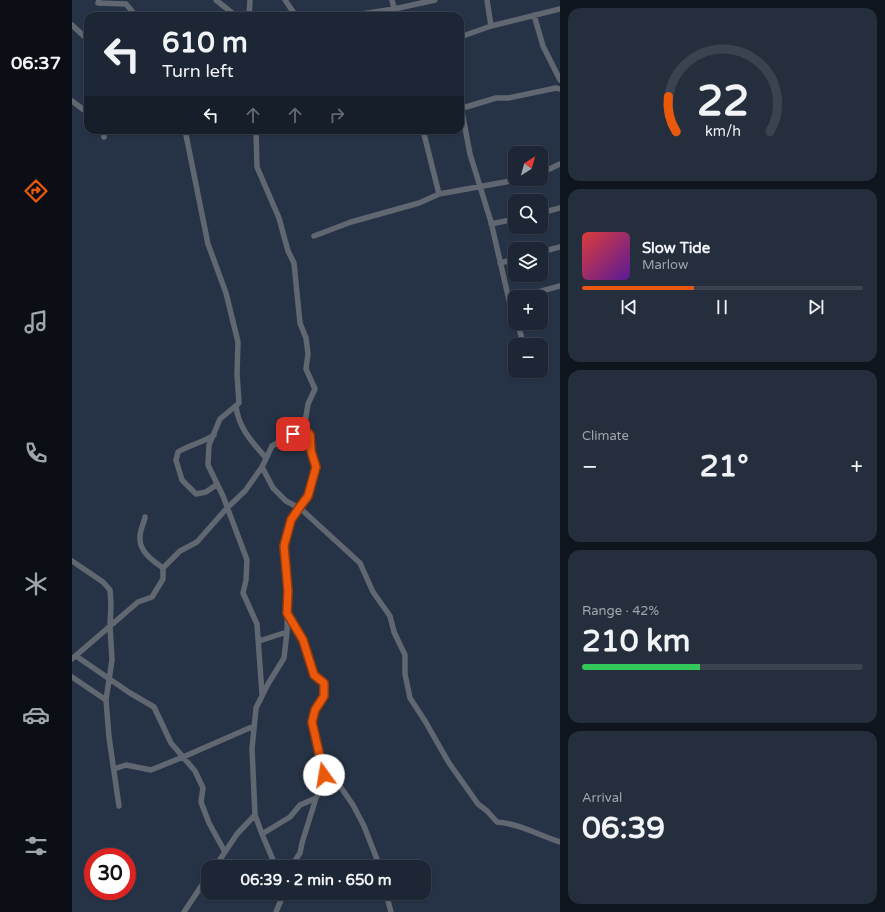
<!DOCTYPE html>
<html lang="en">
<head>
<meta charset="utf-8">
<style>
  :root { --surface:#1c2634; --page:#252e3c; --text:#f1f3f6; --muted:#a0a5ac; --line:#3a434f; --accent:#ea580c }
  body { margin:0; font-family:"Varela Round",sans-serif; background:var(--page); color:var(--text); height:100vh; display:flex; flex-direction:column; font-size:15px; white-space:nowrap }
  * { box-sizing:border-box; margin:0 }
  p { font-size:13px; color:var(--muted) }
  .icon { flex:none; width:22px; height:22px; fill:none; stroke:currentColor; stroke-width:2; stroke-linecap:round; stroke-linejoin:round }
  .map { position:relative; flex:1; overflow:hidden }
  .panel { display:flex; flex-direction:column; gap:8px; padding:8px; background:#0f151d; width:325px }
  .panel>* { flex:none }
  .banner { position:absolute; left:12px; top:12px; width:380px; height:122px; border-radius:12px; box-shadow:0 1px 3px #0004,0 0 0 1px var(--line); background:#1c2634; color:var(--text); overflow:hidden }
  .needle { width:26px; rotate:37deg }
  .buttons { position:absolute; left:436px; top:146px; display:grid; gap:8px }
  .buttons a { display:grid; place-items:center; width:40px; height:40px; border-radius:8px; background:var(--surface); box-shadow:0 1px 3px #0004,0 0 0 1px var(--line); font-size:20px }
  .speed { position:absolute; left:12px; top:848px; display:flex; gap:8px; font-size:20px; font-weight:700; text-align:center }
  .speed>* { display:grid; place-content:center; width:52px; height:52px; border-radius:50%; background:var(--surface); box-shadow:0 1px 3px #0004,0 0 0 1px var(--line); line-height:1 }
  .speed .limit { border:6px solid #d22; background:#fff; color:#111 }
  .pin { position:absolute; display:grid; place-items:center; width:34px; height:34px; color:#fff; margin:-17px; border-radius:8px; box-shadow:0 2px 6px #0006 }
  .me { position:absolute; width:44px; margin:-22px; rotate:347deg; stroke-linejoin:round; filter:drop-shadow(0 0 3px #0008) }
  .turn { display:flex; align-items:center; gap:14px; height:84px; padding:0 12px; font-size:18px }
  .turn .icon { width:52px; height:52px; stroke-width:2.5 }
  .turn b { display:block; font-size:28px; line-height:34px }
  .lanes { display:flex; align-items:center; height:38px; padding:0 12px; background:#0003; justify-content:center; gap:20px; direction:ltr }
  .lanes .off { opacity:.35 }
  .big { font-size:30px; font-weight:700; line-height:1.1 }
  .panel .card { flex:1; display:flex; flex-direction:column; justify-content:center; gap:6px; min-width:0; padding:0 14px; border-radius:12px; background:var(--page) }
  .panel .dial { align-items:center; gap:0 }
  .dial svg { height:104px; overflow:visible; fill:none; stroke:var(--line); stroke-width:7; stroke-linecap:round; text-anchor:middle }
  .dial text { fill:var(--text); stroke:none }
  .song { display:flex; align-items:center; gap:12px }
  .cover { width:48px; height:48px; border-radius:6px; background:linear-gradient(135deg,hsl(0 70% 55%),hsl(270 70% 35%)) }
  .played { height:4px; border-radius:2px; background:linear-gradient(90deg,var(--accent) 40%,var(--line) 40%) }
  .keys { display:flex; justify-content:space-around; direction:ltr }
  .heat { display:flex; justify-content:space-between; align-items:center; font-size:22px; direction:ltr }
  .charge { height:6px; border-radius:3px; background:linear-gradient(90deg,#34c759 42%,var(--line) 0) }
  .trip { position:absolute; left:129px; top:860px; width:230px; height:40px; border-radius:12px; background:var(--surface); box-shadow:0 1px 3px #0004,0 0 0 1px var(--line); font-weight:700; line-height:40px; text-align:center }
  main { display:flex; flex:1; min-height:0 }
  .menu { display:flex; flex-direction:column; width:72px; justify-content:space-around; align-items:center; background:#0b0f15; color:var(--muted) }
  .menu .icon { width:28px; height:28px }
  .menu .on { color:var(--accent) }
  .menu b { font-size:18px; color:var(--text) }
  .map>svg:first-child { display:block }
</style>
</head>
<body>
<main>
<nav class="menu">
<b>06:37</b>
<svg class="icon on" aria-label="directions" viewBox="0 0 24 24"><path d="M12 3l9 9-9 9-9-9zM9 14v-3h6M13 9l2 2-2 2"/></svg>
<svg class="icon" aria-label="music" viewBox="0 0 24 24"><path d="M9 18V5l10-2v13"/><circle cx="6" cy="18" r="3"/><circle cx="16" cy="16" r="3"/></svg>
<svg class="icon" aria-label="phone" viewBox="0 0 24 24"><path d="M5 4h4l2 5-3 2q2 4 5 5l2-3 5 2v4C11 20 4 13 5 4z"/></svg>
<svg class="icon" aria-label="climate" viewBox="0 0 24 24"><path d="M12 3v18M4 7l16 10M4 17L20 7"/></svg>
<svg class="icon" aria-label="car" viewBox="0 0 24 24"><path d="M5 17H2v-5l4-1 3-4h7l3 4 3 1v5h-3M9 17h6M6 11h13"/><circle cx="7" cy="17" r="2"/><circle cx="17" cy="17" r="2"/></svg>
<svg class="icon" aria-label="filters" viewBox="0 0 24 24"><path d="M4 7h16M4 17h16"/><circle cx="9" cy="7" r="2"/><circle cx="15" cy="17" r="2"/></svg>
</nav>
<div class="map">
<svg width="488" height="912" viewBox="0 0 488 912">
  <rect width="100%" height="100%" fill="#263346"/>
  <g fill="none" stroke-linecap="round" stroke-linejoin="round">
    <!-- minor -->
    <path stroke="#606770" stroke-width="5.5" d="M 27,0 L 26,3 L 54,4 L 64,16
      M 144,0 L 164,16
      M 213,0 L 224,16
      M 320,0 L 324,16
      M 415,0 L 419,26
      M 462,15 L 471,46 L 488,80
      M 177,16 L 178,0
      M 277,16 L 322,9 L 363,0
      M 0,25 L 16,40
      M 388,37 L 419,26 L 488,9
      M 0,101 L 16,113
      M 388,101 L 398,154 L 419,222 L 437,300 L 443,318
      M 389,105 L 394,107 L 424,98 L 436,98 L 484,88 L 488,89
      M 31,130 L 32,137
      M 113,130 L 136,244 L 154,293 L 166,342 L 165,374 L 167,403 L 148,419 L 137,445 L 136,465 L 151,496 L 175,560 L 174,580 L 171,593 L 185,624 L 190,694
      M 351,130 L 367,194
      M 469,173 L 488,164
      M 469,213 L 488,208
      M 419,224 L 443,219
      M 242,236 L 279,222 L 347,203 L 367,194 L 450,179
      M 469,252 L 488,247
      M 428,263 L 443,259
      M 448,297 L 488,286
      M 437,300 L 443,299
      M 445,323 L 449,335 L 450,345
      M 164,406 C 166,427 180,442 194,458
      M 142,435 C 130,443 117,445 106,452 L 104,460 L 110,480 L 124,494 L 134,492 L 144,485
      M 190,467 L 201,488 L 214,501 L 229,509 L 288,563 L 301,592 L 318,616 L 322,632 L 333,655 L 333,674 L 338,698 L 353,721 L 377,763 L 406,804 L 415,811 L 425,822 C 448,824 466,835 488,842
      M 73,517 C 72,523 67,532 68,539 C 68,552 81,561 91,568
      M 0,561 L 31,582 L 38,590 L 39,604 L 38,626 L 40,660 L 34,700
      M 216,613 L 231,640 L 242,675 L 252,683 L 252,696 L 243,710 L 241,722 L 248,757 L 281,805 L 292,826 L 308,867
      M 187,641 L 215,632
      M 4,656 L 58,693 L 82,707 L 99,743 L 123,771 L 131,788 L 129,802 L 137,823 L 153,852
      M 0,659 L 66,602 L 80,597 L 91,579 L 91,568 L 108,551 L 125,542 L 155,508 L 173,491 L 190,467 L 200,446 L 232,428
      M 0,677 L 34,700 L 37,737 L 47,806
      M 42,769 L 54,765 L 79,770 L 111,757 L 182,726
      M 183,815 L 190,834 L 204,867
      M 190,834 L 218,817 L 228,805 L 244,798
      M 143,867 L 165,834 L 183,815 L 180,749 L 184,708 L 196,684 L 212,658 L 215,632 L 216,591 L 213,573 L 212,547 L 219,520 L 227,508 L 236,496 L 244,467 L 239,451 L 238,435 L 232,428 L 236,404 L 243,389 L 234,369 L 236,354 L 234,338 L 228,323 L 222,263 L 216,251 L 207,218 L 185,167 L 184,130
      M 226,867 L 224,859 L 228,853 L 230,843 L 244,798 L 251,785 L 253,765
      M 314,893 L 319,912
      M 112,912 L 136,876
      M 204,912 L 212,893"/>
  </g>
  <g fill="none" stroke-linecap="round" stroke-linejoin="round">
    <!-- route casing -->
    <g stroke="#983908" stroke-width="10">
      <path id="route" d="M 221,434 L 232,428 L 238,435 L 239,451 L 244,467 L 236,496 L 227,508 L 219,520 L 212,546 L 216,591 L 215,613 L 231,640 L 242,675 L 252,683 L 252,696 L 243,710 L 240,722 L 248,757 L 253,765 L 252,775"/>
    </g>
    <!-- route -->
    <use href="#route" stroke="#ea580c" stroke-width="7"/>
  </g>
</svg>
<div class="buttons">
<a><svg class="needle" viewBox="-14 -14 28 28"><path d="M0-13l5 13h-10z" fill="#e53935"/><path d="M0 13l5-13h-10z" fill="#a0a5ac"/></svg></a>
<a><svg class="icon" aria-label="search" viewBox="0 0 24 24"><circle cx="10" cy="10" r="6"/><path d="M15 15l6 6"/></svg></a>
<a><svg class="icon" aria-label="layers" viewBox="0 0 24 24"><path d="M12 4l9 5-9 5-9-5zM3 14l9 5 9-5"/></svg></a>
<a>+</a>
<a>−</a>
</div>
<div class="speed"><div class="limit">30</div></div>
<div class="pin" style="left:221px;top:434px;background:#d93025"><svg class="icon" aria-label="arrive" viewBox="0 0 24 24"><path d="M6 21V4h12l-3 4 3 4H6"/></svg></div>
<svg class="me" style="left:252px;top:775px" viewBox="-20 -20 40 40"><circle r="19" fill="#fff"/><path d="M0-13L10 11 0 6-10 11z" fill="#ea580c"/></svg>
<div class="trip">06:39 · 2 min · 650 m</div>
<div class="banner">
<div class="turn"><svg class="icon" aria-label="left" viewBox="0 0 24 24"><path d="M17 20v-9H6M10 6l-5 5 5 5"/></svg><div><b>610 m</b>Turn left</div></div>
<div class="lanes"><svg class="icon" aria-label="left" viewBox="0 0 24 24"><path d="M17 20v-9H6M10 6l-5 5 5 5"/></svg><svg class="icon off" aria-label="ahead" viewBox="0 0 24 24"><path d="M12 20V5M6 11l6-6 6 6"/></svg><svg class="icon off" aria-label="ahead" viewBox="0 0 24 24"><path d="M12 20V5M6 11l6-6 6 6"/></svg><svg class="icon off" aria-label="right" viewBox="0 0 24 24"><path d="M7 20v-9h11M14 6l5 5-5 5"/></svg></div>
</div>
</div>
<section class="panel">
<div class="card dial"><svg viewBox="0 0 100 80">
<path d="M14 69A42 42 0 1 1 86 69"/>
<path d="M14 69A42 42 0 0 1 8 42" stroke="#ea580c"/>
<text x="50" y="56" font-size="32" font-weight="700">22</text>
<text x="50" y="72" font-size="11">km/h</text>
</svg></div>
<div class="card">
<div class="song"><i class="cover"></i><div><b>Slow Tide</b><p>Marlow</p></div></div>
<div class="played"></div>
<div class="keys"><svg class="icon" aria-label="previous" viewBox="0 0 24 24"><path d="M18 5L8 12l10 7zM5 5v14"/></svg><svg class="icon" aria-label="pause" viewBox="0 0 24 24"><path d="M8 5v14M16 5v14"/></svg><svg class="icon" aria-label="next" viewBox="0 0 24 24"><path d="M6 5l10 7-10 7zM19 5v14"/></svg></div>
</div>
<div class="card"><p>Climate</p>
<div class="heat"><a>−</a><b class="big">21°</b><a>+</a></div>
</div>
<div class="card"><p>Range · 42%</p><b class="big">210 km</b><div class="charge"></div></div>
<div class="card"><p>Arrival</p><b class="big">06:39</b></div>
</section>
</main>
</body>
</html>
